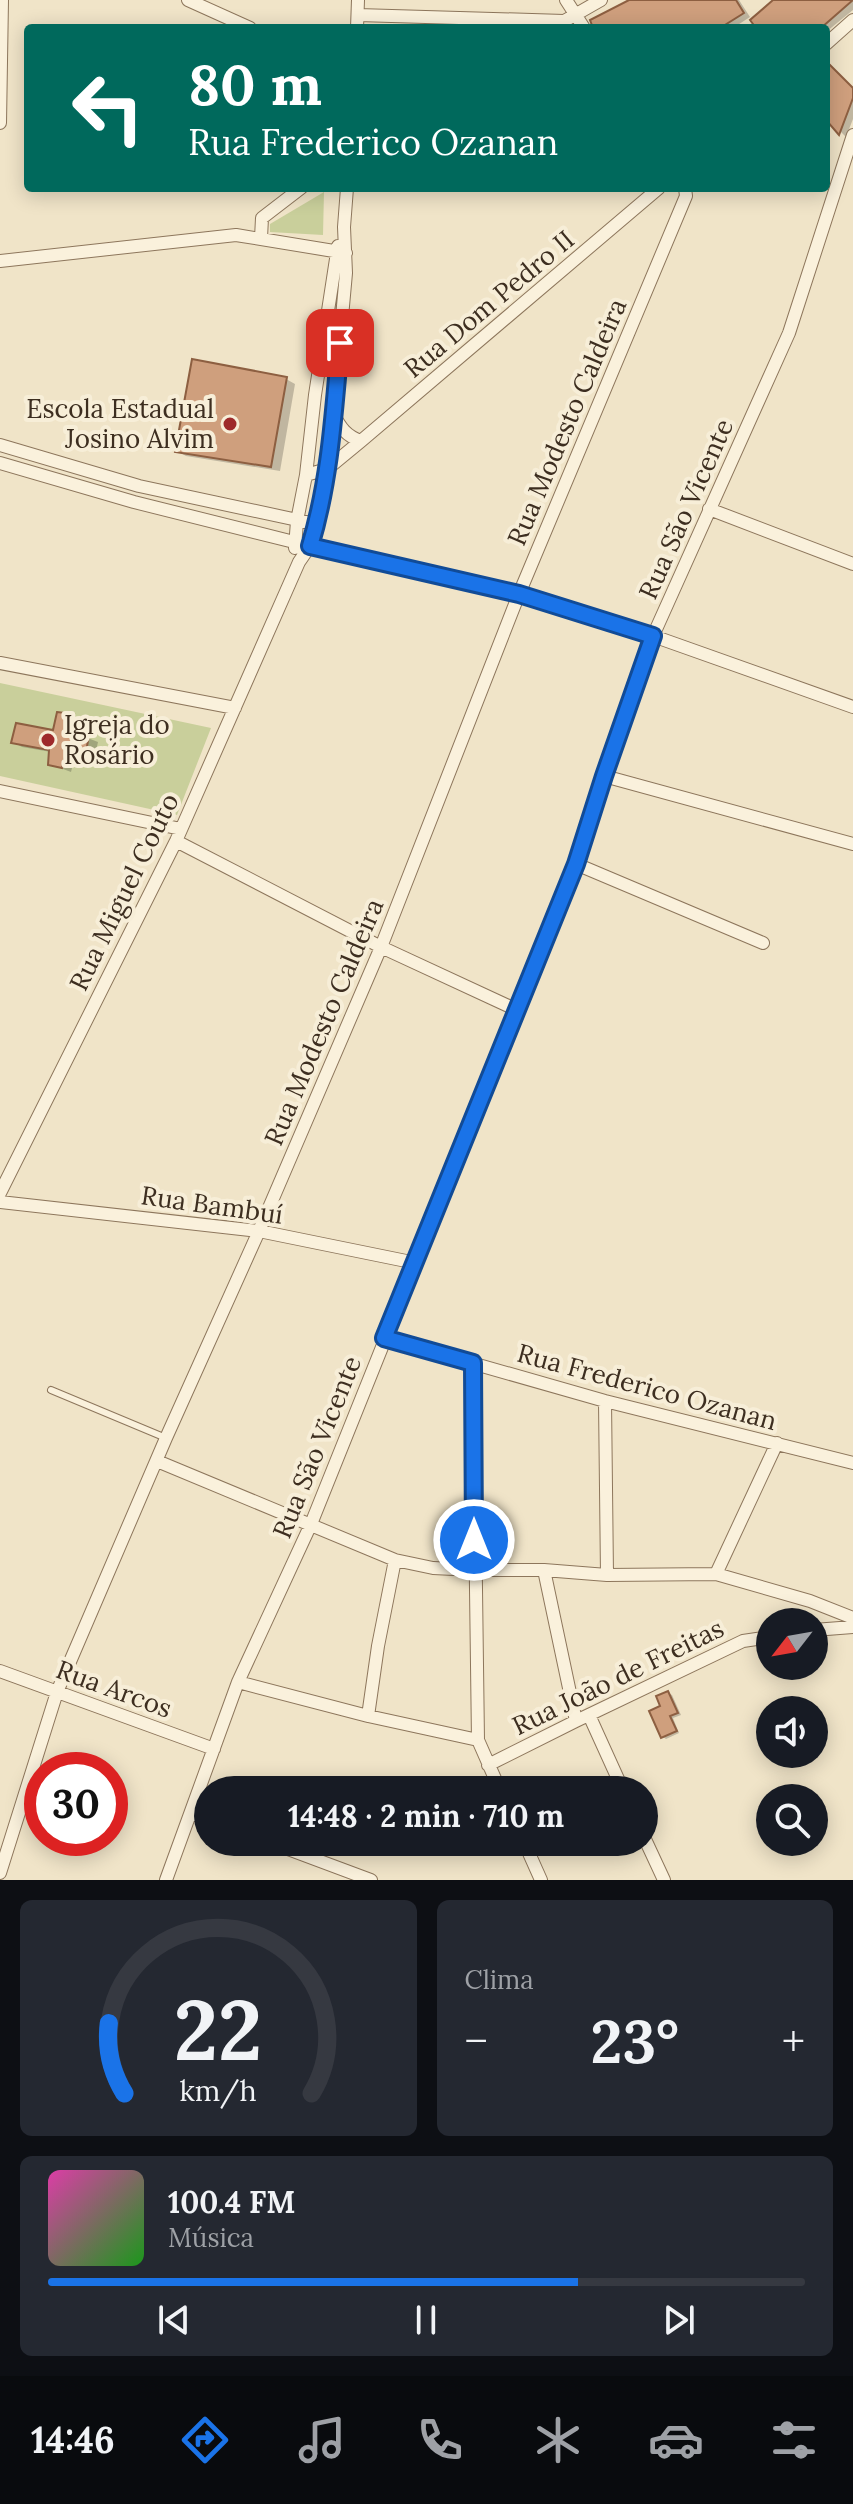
<!DOCTYPE html>
<html lang="pt">
<head>
<meta charset="utf-8">
<style>
  :root { --surface:#171b24; --page:#242831; --text:#f1f3f6; --muted:#9ea1a6; --line:#363941; --accent:#1a73e8 }
  body { margin:0; font-family:Lora,serif; background:var(--page); color:var(--text); height:100vh; display:flex; flex-direction:column; font-size:30px; white-space:nowrap }
  * { box-sizing:border-box; margin:0 }
  p { font-size:26px; color:var(--muted) }
  .icon { flex:none; width:44px; height:44px; fill:none; stroke:currentColor; stroke-width:2; stroke-linecap:round; stroke-linejoin:round }
  .map { position:relative; height:1880px; overflow:hidden }
  .details { display:flex; flex-direction:column; gap:20px; padding:20px; background:#0d0f14; flex:1 }
  .details>* { flex:none }
  .banner { position:absolute; left:24px; top:24px; width:806px; height:168px; border-radius:8px; box-shadow:0 4px 20px #0003; background:#00695c; color:#fff; overflow:hidden }
  .needle { width:52px; rotate:239deg }
  .fabs { position:absolute; left:756px; top:1608px; display:grid; gap:16px }
  .fabs a { display:grid; place-items:center; width:72px; height:72px; border-radius:50%; background:var(--surface); box-shadow:0 4px 20px #0003; font-size:40px }
  .speed { position:absolute; left:24px; top:1752px; display:flex; gap:16px; font-size:40px; font-weight:700; text-align:center }
  .speed>* { display:grid; place-content:center; width:104px; height:104px; border-radius:50%; background:var(--surface); box-shadow:0 4px 20px #0003; line-height:1 }
  .speed .limit { border:12px solid #d22; background:#fff; color:#111 }
  .pin { position:absolute; display:grid; place-items:center; width:68px; height:68px; color:#fff; margin:-34px; border-radius:16px; box-shadow:0 4px 12px #0006 }
  .me { position:absolute; width:88px; margin:-44px; rotate:0deg; stroke-linejoin:round; filter:drop-shadow(0 0 6px #0008) }
  .turn { display:flex; align-items:center; gap:28px; height:168px; padding:0 32px; font-size:36px }
  .turn .icon { width:104px; height:104px; stroke-width:2.5 }
  .turn b { display:block; font-size:56px; line-height:68px }
  .big { font-size:60px; font-weight:700; line-height:1.1 }
  .details .card { flex:1; display:flex; flex-direction:column; justify-content:center; gap:12px; min-width:0; padding:0 28px; border-radius:12px; background:var(--page) }
  .details .dial { align-items:center; gap:0 }
  .dial svg { height:208px; overflow:visible; fill:none; stroke:var(--line); stroke-width:7; stroke-linecap:round; text-anchor:middle }
  .dial text { fill:var(--text); stroke:none }
  .song { display:flex; align-items:center; gap:24px }
  .cover { width:96px; height:96px; border-radius:12px; background:linear-gradient(135deg,hsl(320 70% 55%),hsl(120 70% 35%)) }
  .played { height:8px; border-radius:4px; background:linear-gradient(90deg,var(--accent) 70%,var(--line) 70%) }
  .keys { display:flex; justify-content:space-around; direction:ltr }
  .heat { display:flex; justify-content:space-between; align-items:center; font-size:44px; direction:ltr }
  .details .tiles { flex:1; display:grid; gap:20px; grid-template-columns:1fr 1fr }
  .card:last-child { grid-column:span 2 }
  .trip { position:absolute; left:194px; top:1776px; width:464px; height:80px; border-radius:40px; background:var(--surface); box-shadow:0 4px 20px #0003; font-weight:700; line-height:80px; text-align:center }
  .dock { display:flex; height:128px; justify-content:space-around; align-items:center; background:#090b0e; color:var(--muted) }
  .dock .icon { width:56px; height:56px }
  .dock .current { color:var(--accent) }
  .dock b { font-size:36px; color:var(--text) }
  .map>svg:first-child { display:block }
</style>
</head>
<body>
<div class="map">
<svg width="853" height="1880" viewBox="0 0 853 1880">
  <rect width="100%" height="100%" fill="#f0e4c8"/>
  <!-- green -->
  <path fill="#c9cf9b" d="M 324,192 L 323,235 L 270,232 L 270,224 Z
    M 0,683 L 211,728 L 177,815 L 0,776 Z"/>
  <!-- shadow -->
  <path fill="#0003" d="M 633,0 L 739,0 L 750,17 L 733,28 L 594,28 Z
    M 776,0 L 853,0 L 853,10 L 826,32 L 826,28 L 758,28 Z
    M 826,63 L 853,88 L 853,119 L 846,137 L 826,117 Z
    M 286,379 L 295,384 L 280,471 L 186,456 L 177,451 Z
    M 73,716 L 82,721 L 80,735 L 98,742 L 95,756 L 76,753 L 71,772 L 50,764 L 51,752 L 22,747 L 13,742 L 54,732 Z
    M 668,1693 L 672,1695 L 681,1715 L 673,1718 L 679,1733 L 666,1739 L 662,1736 L 663,1707 Z"/>
  <!-- building -->
  <path fill="#cf9f7d" stroke="#8d5f41" stroke-width="2" d="M 629,0 L 736,0 L 744,13 L 720,28 L 593,28 L 590,20 Z
    M 773,0 L 853,0 L 821,28 L 756,28 L 750,20 Z
    M 826,61 L 853,88 L 853,98 L 839,135 L 826,120 Z
    M 192,359 L 287,377 L 271,467 L 175,452 Z
    M 57,712 L 74,714 L 70,731 L 89,735 L 86,752 L 67,749 L 62,768 L 48,765 L 49,750 L 11,743 L 16,723 L 53,730 Z
    M 668,1691 L 678,1713 L 670,1716 L 677,1731 L 661,1738 L 649,1711 L 660,1706 L 656,1696 Z"/>
  <g fill="none" stroke-linecap="round" stroke-linejoin="round">
    <!-- service casing -->
    <g stroke="#8d765c" stroke-width="8">
      <path id="service" d="M 51,1390 L 166,1438"/>
    </g>
    <!-- minor casing -->
    <g stroke="#8d765c" stroke-width="14">
      <path id="minor" d="M 188,0 L 250,28
        M 566,0 L 584,28
        M 358,15 L 564,21
        M 559,24 L 601,0
        M 357,28 L 358,0
        M 826,44 L 853,20
        M 0,123 L 2,0
        M 261,238 L 262,218 L 301,188
        M 0,261 L 236,235 L 346,253
        M 333,414 C 341,428 346,436 361,441
        M 0,445 L 139,486 L 316,524
        M 0,463 L 134,502 L 294,542 L 519,594 L 653,636 L 853,707
        M 306,475 L 327,469 L 361,441 L 659,188
        M 709,509 L 853,564
        M 295,548 L 297,521 L 306,475 L 315,395 L 338,246
        M 0,663 L 235,708
        M 604,776 L 853,844
        M 0,791 L 181,829
        M 176,841 L 381,947 L 517,1010
        M 576,864 L 763,943
        M 0,1193 L 176,841 L 299,562 L 310,546 L 316,524 L 330,449 L 346,273 L 344,227 L 347,188
        M 0,1202 L 259,1231 L 416,1263
        M 384,1338 L 605,1401 L 853,1463
        M 473,1363 L 478,1740 L 500,1790
        M 605,1401 L 607,1575
        M 157,1461 L 395,1560 L 433,1568 L 475,1570 L 544,1570 L 607,1575 L 716,1574 L 810,1601 L 853,1618
        M 544,1570 L 576,1721
        M 716,1574 L 777,1443
        M 814,1630 L 853,1627
        M 0,1671 L 214,1749
        M 238,1682 L 368,1716 L 478,1740
        M 589,1715 L 623,1790
        M 368,1716 L 378,1646 L 395,1560
        M 488,1765 L 576,1721 L 743,1641 L 770,1637
        M 191,1813 L 208,1819
        M 644,1837 L 664,1880
        M 269,1842 L 371,1880
        M 524,1842 L 541,1880
        M 0,1873 L 57,1692 L 166,1438 L 259,1231 L 381,947 L 519,594 L 686,196 L 685,188
        M 166,1880 L 238,1682 L 311,1524 L 576,864 L 604,776 L 653,636 L 789,333 L 853,135"/>
    </g>
    <!-- service -->
    <use href="#service" stroke="#faf1dc" stroke-width="6"/>
    <!-- minor -->
    <use href="#minor" stroke="#faf1dc" stroke-width="12"/>
  </g>
  <g fill="none" stroke-linecap="round" stroke-linejoin="round">
    <!-- route casing -->
    <g stroke="#114b97" stroke-width="20">
      <path id="route" d="M 340,343 C 334,411 330,480 310,546 L 519,594 L 653,636 L 604,776 L 576,864 L 384,1338 L 473,1363 L 474,1540"/>
    </g>
    <!-- route -->
    <use href="#route" stroke="#1a73e8" stroke-width="14"/>
  </g>
  <!-- markers -->
  <g fill="#9e2a2b" stroke="#f7eed8" stroke-width="3">
    <circle cx="230" cy="424" r="8"/>
    <circle cx="48" cy="740" r="8"/>
  </g>
  <g text-anchor="middle" stroke-width="8" stroke-linejoin="round" paint-order="stroke">
    <!-- street labels -->
    <g font-size="26" fill="#3d2e20" stroke="#f7eed8">
      <text transform="translate(489 304) rotate(-40)" y="9">Rua Dom Pedro II</text>
      <text transform="translate(567 422) rotate(-67)" y="9">Rua Modesto Caldeira</text>
      <text transform="translate(686 509) rotate(-66)" y="9">Rua São Vicente</text>
      <text transform="translate(124 892) rotate(-64)" y="9">Rua Miguel Couto</text>
      <text transform="translate(324 1022) rotate(-67)" y="9">Rua Modesto Caldeira</text>
      <text transform="translate(212 1205) rotate(8)" y="9">Rua Bambuí</text>
      <text transform="translate(647 1387) rotate(15)" y="9">Rua Frederico Ozanan</text>
      <text transform="translate(317 1447) rotate(-68)" y="9">Rua São Vicente</text>
      <text transform="translate(618 1677) rotate(-26)" y="9">Rua João de Freitas</text>
      <text transform="translate(114 1689) rotate(20)" y="9">Rua Arcos</text>
    </g>
    <!-- poi labels -->
    <g font-size="26" fill="#3d2e20" stroke="#f7eed8" text-anchor="end">
      <text x="214" y="418">Escola Estadual<tspan x="214" dy="30">Josino Alvim</tspan></text>
      <text x="64" y="734" text-anchor="start">Igreja do<tspan x="64" dy="30">Rosário</tspan></text>
    </g>
  </g>
</svg>
<div class="fabs">
<a><svg class="needle" viewBox="-14 -14 28 28"><path d="M0-13l5 13h-10z" fill="#e53935"/><path d="M0 13l5-13h-10z" fill="#9ea1a6"/></svg></a>
<a><svg class="icon" aria-label="sound" viewBox="0 0 24 24"><path d="M4 9h4l5-4v14l-5-4H4zM17 9q2 3 0 6"/></svg></a>
<a><svg class="icon" aria-label="search" viewBox="0 0 24 24"><circle cx="10" cy="10" r="6"/><path d="M15 15l6 6"/></svg></a>
</div>
<div class="speed"><div class="limit">30</div></div>
<div class="pin" style="left:340px;top:343px;background:#d93025"><svg class="icon" aria-label="arrive" viewBox="0 0 24 24"><path d="M6 21V4h12l-3 4 3 4H6"/></svg></div>
<svg class="me" style="left:474px;top:1540px" viewBox="-20 -20 40 40"><circle r="17" fill="#1a73e8" stroke="#fff" stroke-width="3"/><path d="M0-11L8 9 0 5-8 9z" fill="#fff"/></svg>
<div class="trip">14:48 · 2 min · 710 m</div>
<div class="banner">
<div class="turn"><svg class="icon" aria-label="left" viewBox="0 0 24 24"><path d="M17 20v-9H6M10 6l-5 5 5 5"/></svg><div><b>80 m</b>Rua Frederico Ozanan</div></div>
</div>
</div>
<section class="details">
<div class="tiles">
<div class="card dial"><svg viewBox="0 0 100 80">
<path d="M14 69A42 42 0 1 1 86 69"/>
<path d="M14 69A42 42 0 0 1 8 42" stroke="#1a73e8"/>
<text x="50" y="56" font-size="32" font-weight="700">22</text>
<text x="50" y="72" font-size="11">km/h</text>
</svg></div>
<div class="card"><p>Clima</p>
<div class="heat"><a>−</a><b class="big">23°</b><a>+</a></div>
</div>
<div class="card">
<div class="song"><i class="cover"></i><div><b>100.4 FM</b><p>Música</p></div></div>
<div class="played"></div>
<div class="keys"><svg class="icon" aria-label="previous" viewBox="0 0 24 24"><path d="M18 5L8 12l10 7zM5 5v14"/></svg><svg class="icon" aria-label="pause" viewBox="0 0 24 24"><path d="M8 5v14M16 5v14"/></svg><svg class="icon" aria-label="next" viewBox="0 0 24 24"><path d="M6 5l10 7-10 7zM19 5v14"/></svg></div>
</div>
</div>
</section>
<nav class="dock">
<b>14:46</b>
<svg class="icon current" aria-label="directions" viewBox="0 0 24 24"><path d="M12 3l9 9-9 9-9-9zM9 14v-3h6M13 9l2 2-2 2"/></svg>
<svg class="icon" aria-label="music" viewBox="0 0 24 24"><path d="M9 18V5l10-2v13"/><circle cx="6" cy="18" r="3"/><circle cx="16" cy="16" r="3"/></svg>
<svg class="icon" aria-label="phone" viewBox="0 0 24 24"><path d="M5 4h4l2 5-3 2q2 4 5 5l2-3 5 2v4C11 20 4 13 5 4z"/></svg>
<svg class="icon" aria-label="climate" viewBox="0 0 24 24"><path d="M12 3v18M4 7l16 10M4 17L20 7"/></svg>
<svg class="icon" aria-label="car" viewBox="0 0 24 24"><path d="M5 17H2v-5l4-1 3-4h7l3 4 3 1v5h-3M9 17h6M6 11h13"/><circle cx="7" cy="17" r="2"/><circle cx="17" cy="17" r="2"/></svg>
<svg class="icon" aria-label="filters" viewBox="0 0 24 24"><path d="M4 7h16M4 17h16"/><circle cx="9" cy="7" r="2"/><circle cx="15" cy="17" r="2"/></svg>
</nav>
</body>
</html>
